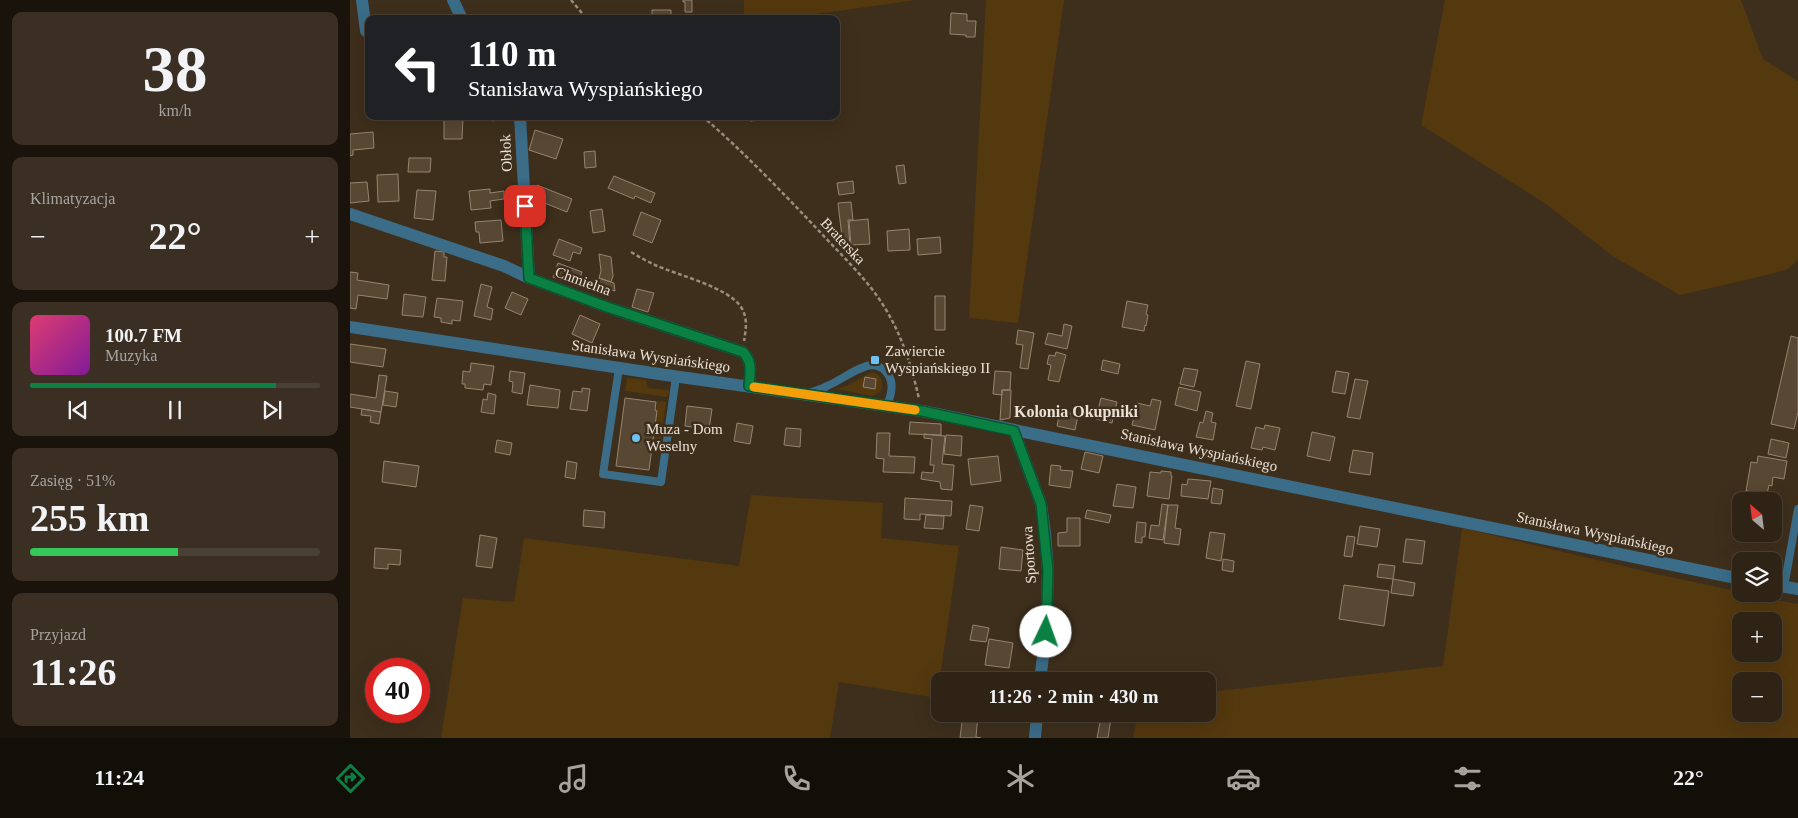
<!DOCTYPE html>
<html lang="pl">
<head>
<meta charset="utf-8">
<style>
  :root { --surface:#2e2315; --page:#3a2f22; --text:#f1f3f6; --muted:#a7a4a0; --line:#494034; --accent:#0b8043 }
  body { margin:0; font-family:Georgia,serif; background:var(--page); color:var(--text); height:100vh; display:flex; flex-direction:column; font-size:19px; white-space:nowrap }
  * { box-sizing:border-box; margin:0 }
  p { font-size:16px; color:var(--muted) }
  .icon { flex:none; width:28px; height:28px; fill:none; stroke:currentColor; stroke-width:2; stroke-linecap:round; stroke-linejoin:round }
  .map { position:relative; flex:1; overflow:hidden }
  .details { display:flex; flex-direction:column; gap:12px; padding:12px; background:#19130c; width:350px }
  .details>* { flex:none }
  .banner { position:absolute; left:15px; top:15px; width:475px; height:105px; border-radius:10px; box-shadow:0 5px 20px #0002,0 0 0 1px var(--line); background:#202124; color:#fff; overflow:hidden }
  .needle { width:32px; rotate:332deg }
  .buttons { position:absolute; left:1382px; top:492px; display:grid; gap:10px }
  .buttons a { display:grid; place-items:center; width:50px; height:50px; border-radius:10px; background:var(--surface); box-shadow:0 5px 20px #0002,0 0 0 1px var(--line); font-size:25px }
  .speed { position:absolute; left:15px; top:658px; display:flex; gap:10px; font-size:25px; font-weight:700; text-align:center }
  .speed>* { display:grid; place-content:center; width:65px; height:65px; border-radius:50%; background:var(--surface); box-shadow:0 5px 20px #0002,0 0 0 1px var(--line); line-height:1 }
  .speed .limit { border:8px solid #d22; background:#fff; color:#111 }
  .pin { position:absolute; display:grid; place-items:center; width:42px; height:42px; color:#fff; margin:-21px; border-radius:10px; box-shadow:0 2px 8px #0006 }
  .me { position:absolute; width:55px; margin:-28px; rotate:3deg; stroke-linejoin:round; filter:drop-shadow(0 0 4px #0008) }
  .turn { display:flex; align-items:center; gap:18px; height:105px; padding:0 20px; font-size:22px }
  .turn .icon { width:65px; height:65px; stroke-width:2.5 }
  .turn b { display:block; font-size:35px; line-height:42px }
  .big { font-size:38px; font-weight:600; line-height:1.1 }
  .details .card { flex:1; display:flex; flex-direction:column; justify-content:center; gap:8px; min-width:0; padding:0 18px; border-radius:10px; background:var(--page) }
  .details .dial { align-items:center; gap:0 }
  .dial b { font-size:65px; line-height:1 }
  .song { display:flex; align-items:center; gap:15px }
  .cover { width:60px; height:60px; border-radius:8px; background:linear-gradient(135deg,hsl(340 70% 55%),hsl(290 70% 35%)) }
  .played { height:5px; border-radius:2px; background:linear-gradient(90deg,var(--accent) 85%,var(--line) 85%) }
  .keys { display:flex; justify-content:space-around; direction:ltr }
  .heat { display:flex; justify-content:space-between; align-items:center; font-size:28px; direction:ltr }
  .charge { height:8px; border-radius:4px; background:linear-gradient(90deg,#34c759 51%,var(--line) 0) }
  .trip { position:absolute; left:581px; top:672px; width:285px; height:50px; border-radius:10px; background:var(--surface); box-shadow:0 5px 20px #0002,0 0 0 1px var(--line); font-weight:600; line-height:50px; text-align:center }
  .tabs { display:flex; height:80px; justify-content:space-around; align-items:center; background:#120e08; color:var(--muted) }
  .tabs .icon { width:35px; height:35px }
  .tabs .selected { color:var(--accent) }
  .tabs b { font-size:22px; color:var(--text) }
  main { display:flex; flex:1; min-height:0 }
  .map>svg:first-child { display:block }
</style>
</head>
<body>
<main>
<section class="details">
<div class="card dial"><b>38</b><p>km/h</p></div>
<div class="card"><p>Klimatyzacja</p>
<div class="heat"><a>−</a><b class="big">22°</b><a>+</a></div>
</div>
<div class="card">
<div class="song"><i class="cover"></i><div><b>100.7 FM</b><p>Muzyka</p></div></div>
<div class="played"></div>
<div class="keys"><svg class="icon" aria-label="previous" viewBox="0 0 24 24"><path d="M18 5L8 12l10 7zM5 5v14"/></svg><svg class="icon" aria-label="pause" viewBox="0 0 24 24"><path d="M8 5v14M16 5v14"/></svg><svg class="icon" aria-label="next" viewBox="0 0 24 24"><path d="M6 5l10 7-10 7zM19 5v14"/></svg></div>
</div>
<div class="card"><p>Zasięg · 51%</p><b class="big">255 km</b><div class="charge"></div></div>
<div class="card"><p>Przyjazd</p><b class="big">11:26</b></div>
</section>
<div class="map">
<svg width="1448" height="738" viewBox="0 0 1448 738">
  <rect width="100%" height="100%" fill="#3e2f1c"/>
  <!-- green -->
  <path fill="#54380e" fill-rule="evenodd" d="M 394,0 L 566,0 L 431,19 L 394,19 Z
    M 636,0 L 714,0 L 668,323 L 619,318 Z
    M 1095,0 L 1391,0 L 1413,59 L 1448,81 L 1448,260 L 1438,269 L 1417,275 L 1330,295 L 1264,257 L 1196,204 L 1071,125 Z
    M 522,372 C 530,374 532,379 532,388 L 531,391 L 523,396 L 486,389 L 499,385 Z
    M 277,378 L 296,380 L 298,388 L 319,390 L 317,397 L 275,391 Z
    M 307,401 L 316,402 L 310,448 L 303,453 Z
    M 401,495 L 533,503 L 531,538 L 609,546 L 587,698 L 489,682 L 480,738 L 91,738 L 113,598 L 164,602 L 174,538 L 389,566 Z
    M 1112,528 L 1311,575 L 1391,592 L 1391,594 L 1448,604 L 1448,738 L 783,738 L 788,714 L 858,714 L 858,692 L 1093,666 ZM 1391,621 L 1424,621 L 1424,654 L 1391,654 ZM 1391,681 L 1424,681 L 1424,714 L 1391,714 Z"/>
  <!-- building -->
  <path fill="#574733" stroke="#96846f" d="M 333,0 L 342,0 L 342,12 L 335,12 L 335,2 L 333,2 Z
    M 302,10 L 321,10 L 321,19 L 302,19 Z
    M 601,13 L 617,14 L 617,21 L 626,21 L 625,37 L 616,37 L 616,35 L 600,34 Z
    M 141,116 L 158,116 L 158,118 L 142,121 Z
    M 399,116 L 420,116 L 420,119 L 400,121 Z
    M 94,117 L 113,117 L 112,139 L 94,139 Z
    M 185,130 L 213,139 L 206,159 L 179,150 Z
    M 23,132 L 24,148 L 3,150 L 3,155 L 0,156 L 0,134 Z
    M 245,151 L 246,167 L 235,168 L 234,152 Z
    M 59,158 L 81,158 L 80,172 L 58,172 Z
    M 554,165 L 556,183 L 549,184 L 546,166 Z
    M 48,174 L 49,201 L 28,202 L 27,175 Z
    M 264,176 L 305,193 L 301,203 L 285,196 L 284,199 L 258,188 Z
    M 503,181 L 504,193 L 489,195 L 487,183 Z
    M 17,182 L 19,201 L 0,203 L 0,183 Z
    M 187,185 L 222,199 L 217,212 L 182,198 Z
    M 140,189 L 140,193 L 154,191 L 154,199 L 140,201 L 141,208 L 121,210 L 119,191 Z
    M 67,190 L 86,191 L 83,220 L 64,218 Z
    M 501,202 L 503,220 L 498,220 L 500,246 L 493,246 L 488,203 Z
    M 252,209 L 255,231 L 243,233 L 240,211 Z
    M 291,212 L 311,220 L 302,243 L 283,235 Z
    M 518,219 L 520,244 L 501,245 L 499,221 Z
    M 151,220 L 153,241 L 130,243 L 129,232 L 126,232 L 125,222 Z
    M 559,229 L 560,250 L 538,251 L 537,231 Z
    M 590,237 L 591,253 L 568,255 L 567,239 Z
    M 209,239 L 232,248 L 230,254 L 223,252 L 220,261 L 203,255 Z
    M 85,251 L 94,252 L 94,257 L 97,257 L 95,281 L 82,280 Z
    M 249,254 L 261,257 L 263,276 L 261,282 L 249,278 L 251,271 Z
    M 208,263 L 232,272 L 227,286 L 203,277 Z
    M 0,272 L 8,273 L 7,280 L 39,285 L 37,299 L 8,295 L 6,309 L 0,308 Z
    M 249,278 L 264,283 L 265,291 L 246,284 Z
    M 131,284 L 142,287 L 137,307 L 143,309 L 141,320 L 124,316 Z
    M 287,289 L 304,293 L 298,312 L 282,307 Z
    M 162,292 L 178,299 L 171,315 L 155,308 Z
    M 54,294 L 76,297 L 73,317 L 52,315 Z
    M 585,296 L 595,296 L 595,330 L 585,330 Z
    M 87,298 L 113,301 L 110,321 L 102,320 L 102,324 L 91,322 L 91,318 L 84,317 Z
    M 777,301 L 798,305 L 796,314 L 798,315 L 796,326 L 795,325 L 794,331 L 772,327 Z
    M 230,315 L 250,324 L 242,343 L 222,334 Z
    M 714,324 L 722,326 L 717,349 L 695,344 L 698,333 L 712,336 Z
    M 668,330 L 684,333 L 678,369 L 670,368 L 673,345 L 666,344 Z
    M 1441,336 L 1448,338 L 1448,412 L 1444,429 L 1421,424 Z
    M 0,344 L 36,349 L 33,367 L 0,362 Z
    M 706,352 L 716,355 L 709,382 L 698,380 L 701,365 L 697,364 L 699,355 L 705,356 Z
    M 753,360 L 770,364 L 768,374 L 751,370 Z
    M 896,361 L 910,364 L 901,409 L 886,406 Z
    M 121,363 L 144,366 L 141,385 L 134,384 L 133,390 L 115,388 L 115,384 L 112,384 L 113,371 L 120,372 Z
    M 834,368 L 848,370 L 844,387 L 830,384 Z
    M 160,371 L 175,373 L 172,394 L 162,392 L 163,382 L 159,381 Z
    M 645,371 L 661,372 L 660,390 L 652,390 L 652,395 L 643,394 Z
    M 986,371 L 999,373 L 995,394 L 982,392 Z
    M 29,375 L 37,376 L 31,412 L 0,407 L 0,394 L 26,398 Z
    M 515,377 L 526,379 L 525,389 L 513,387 Z
    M 1005,379 L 1018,381 L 1010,419 L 997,417 Z
    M 180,385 L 210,390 L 208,408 L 177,405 Z
    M 829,387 L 851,392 L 847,411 L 825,405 Z
    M 232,388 L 240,389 L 237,411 L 220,409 L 223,391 L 232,392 Z
    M 652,390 L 661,390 L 660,418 L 650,420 Z
    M 35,391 L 48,393 L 46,407 L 33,405 Z
    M 138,393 L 146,395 L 144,414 L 131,412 L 133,399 L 137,400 Z
    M 275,398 L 306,402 L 305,410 L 307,411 L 299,470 L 266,466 Z
    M 751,398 L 767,402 L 762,423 L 746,419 Z
    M 802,399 L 811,401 L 805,430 L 782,425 L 787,403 L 800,406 Z
    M 337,406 L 362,409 L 359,429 L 335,426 Z
    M 12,409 L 31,412 L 29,424 L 20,422 L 21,416 L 11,415 Z
    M 710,411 L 728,415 L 725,430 L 707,426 Z
    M 856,411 L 863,413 L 861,422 L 866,423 L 863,440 L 846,437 L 850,422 L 853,423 Z
    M 560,422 L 591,424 L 591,435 L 559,434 Z
    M 387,423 L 403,426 L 400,444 L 384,441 Z
    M 915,425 L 930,428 L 925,450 L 913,447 L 912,450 L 901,448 L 906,427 L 914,429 Z
    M 436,428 L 451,429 L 450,447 L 434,445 Z
    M 962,432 L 985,437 L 980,461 L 957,456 Z
    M 527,433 L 540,433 L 539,456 L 565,457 L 564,473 L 533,472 L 534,459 L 526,458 Z
    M 574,434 L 595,436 L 592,464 L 604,465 L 602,490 L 591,489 L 590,482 L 571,479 L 572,472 L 583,473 L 584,465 L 580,465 L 582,439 L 574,438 Z
    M 596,435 L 612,436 L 611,456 L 594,454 Z
    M 1421,439 L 1439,443 L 1436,458 L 1418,454 Z
    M 147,440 L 162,443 L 160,455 L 145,452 Z
    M 1003,450 L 1023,453 L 1020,475 L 999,472 Z
    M 735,452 L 753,456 L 749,473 L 731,469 Z
    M 648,456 L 651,481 L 621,485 L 618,459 Z
    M 1408,456 L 1437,461 L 1434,479 L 1423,477 L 1422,486 L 1419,485 L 1417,494 L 1396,491 L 1401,462 L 1407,463 Z
    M 34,461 L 69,466 L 66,487 L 32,482 Z
    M 217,461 L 227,463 L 225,479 L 215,477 Z
    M 701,465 L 711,466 L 710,470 L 723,471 L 720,488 L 699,485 Z
    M 811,471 L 821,472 L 821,476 L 822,476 L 819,499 L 797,496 L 800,472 L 811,473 Z
    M 838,479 L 861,481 L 858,499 L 831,496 L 832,484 L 837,485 Z
    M 767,484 L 786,487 L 783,508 L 763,506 Z
    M 863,488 L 873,490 L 871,504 L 861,503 Z
    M 555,498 L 602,501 L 601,516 L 570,514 L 570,520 L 554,519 Z
    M 812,504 L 818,505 L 813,540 L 799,538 L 801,525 L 809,526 Z
    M 620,505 L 633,507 L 629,531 L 616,529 Z
    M 818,505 L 828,505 L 825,528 L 831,529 L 829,545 L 814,543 Z
    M 234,510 L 255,512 L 254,528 L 233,526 Z
    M 737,510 L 761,515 L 759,523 L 735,518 Z
    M 576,515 L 594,516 L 593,529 L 574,528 Z
    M 717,518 L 730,518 L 730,546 L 708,546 L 708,533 L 717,532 Z
    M 787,522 L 796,523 L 795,537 L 792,537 L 792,543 L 785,542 Z
    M 1010,526 L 1030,529 L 1027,547 L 1007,544 Z
    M 860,532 L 875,534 L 871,561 L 856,558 Z
    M 130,535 L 147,538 L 142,568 L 126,566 Z
    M 997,536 L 1005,537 L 1002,557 L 994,556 Z
    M 1056,539 L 1075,541 L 1072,564 L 1053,562 Z
    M 651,547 L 673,550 L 671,571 L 649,569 Z
    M 25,548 L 51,550 L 50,565 L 38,564 L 38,569 L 24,568 Z
    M 873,559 L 884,561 L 883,572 L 872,570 Z
    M 1029,564 L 1045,566 L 1043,579 L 1027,577 Z
    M 1043,579 L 1065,583 L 1063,596 L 1041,593 Z
    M 994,585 L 1039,591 L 1034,626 L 989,619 Z
    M 623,625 L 639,628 L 636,642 L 620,640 Z
    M 639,639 L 663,643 L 659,668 L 635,665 Z
    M 613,714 L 628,714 L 626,737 L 631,738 L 610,738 Z
    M 733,714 L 742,714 L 741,720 L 733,719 Z
    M 751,717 L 761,718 L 758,738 L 747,738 Z"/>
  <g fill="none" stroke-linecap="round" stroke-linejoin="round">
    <!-- path -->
    <path stroke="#9a8d7f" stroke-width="2.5" stroke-dasharray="4 2.5" stroke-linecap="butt" d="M 221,0 L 237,19
      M 352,116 C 394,152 433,193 471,233 C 493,257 518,280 535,308 C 552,336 562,367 569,399
      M 281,252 C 289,257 297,261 305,265 C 327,275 378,287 391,307 C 398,318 396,329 394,341"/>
    <!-- service -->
    <path stroke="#3b6c88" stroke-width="8" d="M 269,368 L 253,474 L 311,482 L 326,377
      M 459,393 C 465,391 472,389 477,386 C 490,381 510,365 523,365 C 530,366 536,370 539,376 C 544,385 541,396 537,405
      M 1434,587 L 1448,509"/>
    <!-- minor -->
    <path stroke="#3b6c88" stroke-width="12" d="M 12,0 L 16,31
      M 103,0 L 112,19
      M 170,116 L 179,278
      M 0,214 L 154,266 L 179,278 L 257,307 L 393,352 C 403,362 400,373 399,386"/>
    <!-- tertiary -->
    <path stroke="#3b6c88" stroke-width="12" d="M 0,327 L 316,375 L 572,411 L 1391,579
      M 664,431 L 691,504 L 695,533 L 698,571 L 696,632 L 690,681
      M 1424,585 L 1448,589
      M 685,738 L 687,714"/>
  </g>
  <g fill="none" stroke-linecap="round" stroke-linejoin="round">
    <!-- route casing -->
    <g stroke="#07532c" stroke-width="12">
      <path id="route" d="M 175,206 L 179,278 L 257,307 L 393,352 C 403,362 400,373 399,386 L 572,411 L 664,431 L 691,504 L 698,571 L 696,632"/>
    </g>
    <!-- route -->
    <use href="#route" stroke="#0b8043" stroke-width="9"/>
    <!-- slow -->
    <path stroke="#f59e0b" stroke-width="9" d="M 404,387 L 565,410"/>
  </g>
  <!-- markers -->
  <g fill="#6ec2f3" stroke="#3e2f1c" stroke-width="2">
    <rect x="520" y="355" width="10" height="10" rx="2.5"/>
    <circle cx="286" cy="438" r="5"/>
  </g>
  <g text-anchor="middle" stroke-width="5" stroke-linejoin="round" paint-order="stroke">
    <!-- street labels -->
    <g font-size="15" fill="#ebe1d6" stroke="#3e2f1c">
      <text transform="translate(156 153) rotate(-93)" y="5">Obłok</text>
      <text transform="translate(493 241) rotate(47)" y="5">Braterska</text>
      <text transform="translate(233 281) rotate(20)" y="5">Chmielna</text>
      <text transform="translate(301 356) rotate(8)" y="5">Stanisława Wyspiańskiego</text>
      <text transform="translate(849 450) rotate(12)" y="5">Stanisława Wyspiańskiego</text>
      <text transform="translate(1245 533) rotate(12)" y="5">Stanisława Wyspiańskiego</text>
      <text transform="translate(679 555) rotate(-94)" y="5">Sportowa</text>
    </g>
    <!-- poi labels -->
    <g font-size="15" fill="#ebe1d6" stroke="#3e2f1c" text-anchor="start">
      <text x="535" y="356">Zawiercie<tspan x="535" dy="17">Wyspiańskiego II</tspan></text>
      <text x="296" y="434">Muza - Dom<tspan x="296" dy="17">Weselny</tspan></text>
    </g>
    <!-- neighbourhood labels -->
    <g font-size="16" font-weight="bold" fill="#ebe1d6" stroke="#3e2f1c">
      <text x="726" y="417">Kolonia Okupniki</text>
    </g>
  </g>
</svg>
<div class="buttons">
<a><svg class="needle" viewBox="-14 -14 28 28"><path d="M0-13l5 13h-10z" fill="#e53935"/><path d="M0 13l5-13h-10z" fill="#a7a4a0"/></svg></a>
<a><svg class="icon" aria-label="layers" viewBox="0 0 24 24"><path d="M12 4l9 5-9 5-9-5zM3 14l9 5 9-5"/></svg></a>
<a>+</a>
<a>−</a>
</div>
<div class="speed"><div class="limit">40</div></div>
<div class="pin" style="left:175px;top:206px;background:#d93025"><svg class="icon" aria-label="arrive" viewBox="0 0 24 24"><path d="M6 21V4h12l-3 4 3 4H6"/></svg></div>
<svg class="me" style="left:696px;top:632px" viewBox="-20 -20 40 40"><circle r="19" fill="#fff"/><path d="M0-13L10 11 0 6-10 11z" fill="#0b8043"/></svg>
<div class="trip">11:26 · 2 min · 430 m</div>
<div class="banner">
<div class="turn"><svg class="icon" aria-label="left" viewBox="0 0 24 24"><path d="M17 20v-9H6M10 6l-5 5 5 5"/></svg><div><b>110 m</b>Stanisława Wyspiańskiego</div></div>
</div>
</div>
</main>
<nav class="tabs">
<b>11:24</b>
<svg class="icon selected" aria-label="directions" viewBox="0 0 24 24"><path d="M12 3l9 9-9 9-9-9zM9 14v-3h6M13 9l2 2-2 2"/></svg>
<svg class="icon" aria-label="music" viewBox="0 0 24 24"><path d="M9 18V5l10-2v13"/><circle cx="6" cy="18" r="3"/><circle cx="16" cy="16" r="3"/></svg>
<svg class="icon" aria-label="phone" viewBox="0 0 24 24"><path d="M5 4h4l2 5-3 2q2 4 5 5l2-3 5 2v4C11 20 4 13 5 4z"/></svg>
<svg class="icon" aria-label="climate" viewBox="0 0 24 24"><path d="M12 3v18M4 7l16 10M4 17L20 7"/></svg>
<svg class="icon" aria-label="car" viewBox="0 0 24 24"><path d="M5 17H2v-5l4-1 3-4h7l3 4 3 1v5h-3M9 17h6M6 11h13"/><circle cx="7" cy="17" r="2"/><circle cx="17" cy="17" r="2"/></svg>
<svg class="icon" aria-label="filters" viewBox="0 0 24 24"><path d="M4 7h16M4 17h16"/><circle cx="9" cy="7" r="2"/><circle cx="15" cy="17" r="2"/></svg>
<b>22°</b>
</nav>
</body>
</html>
